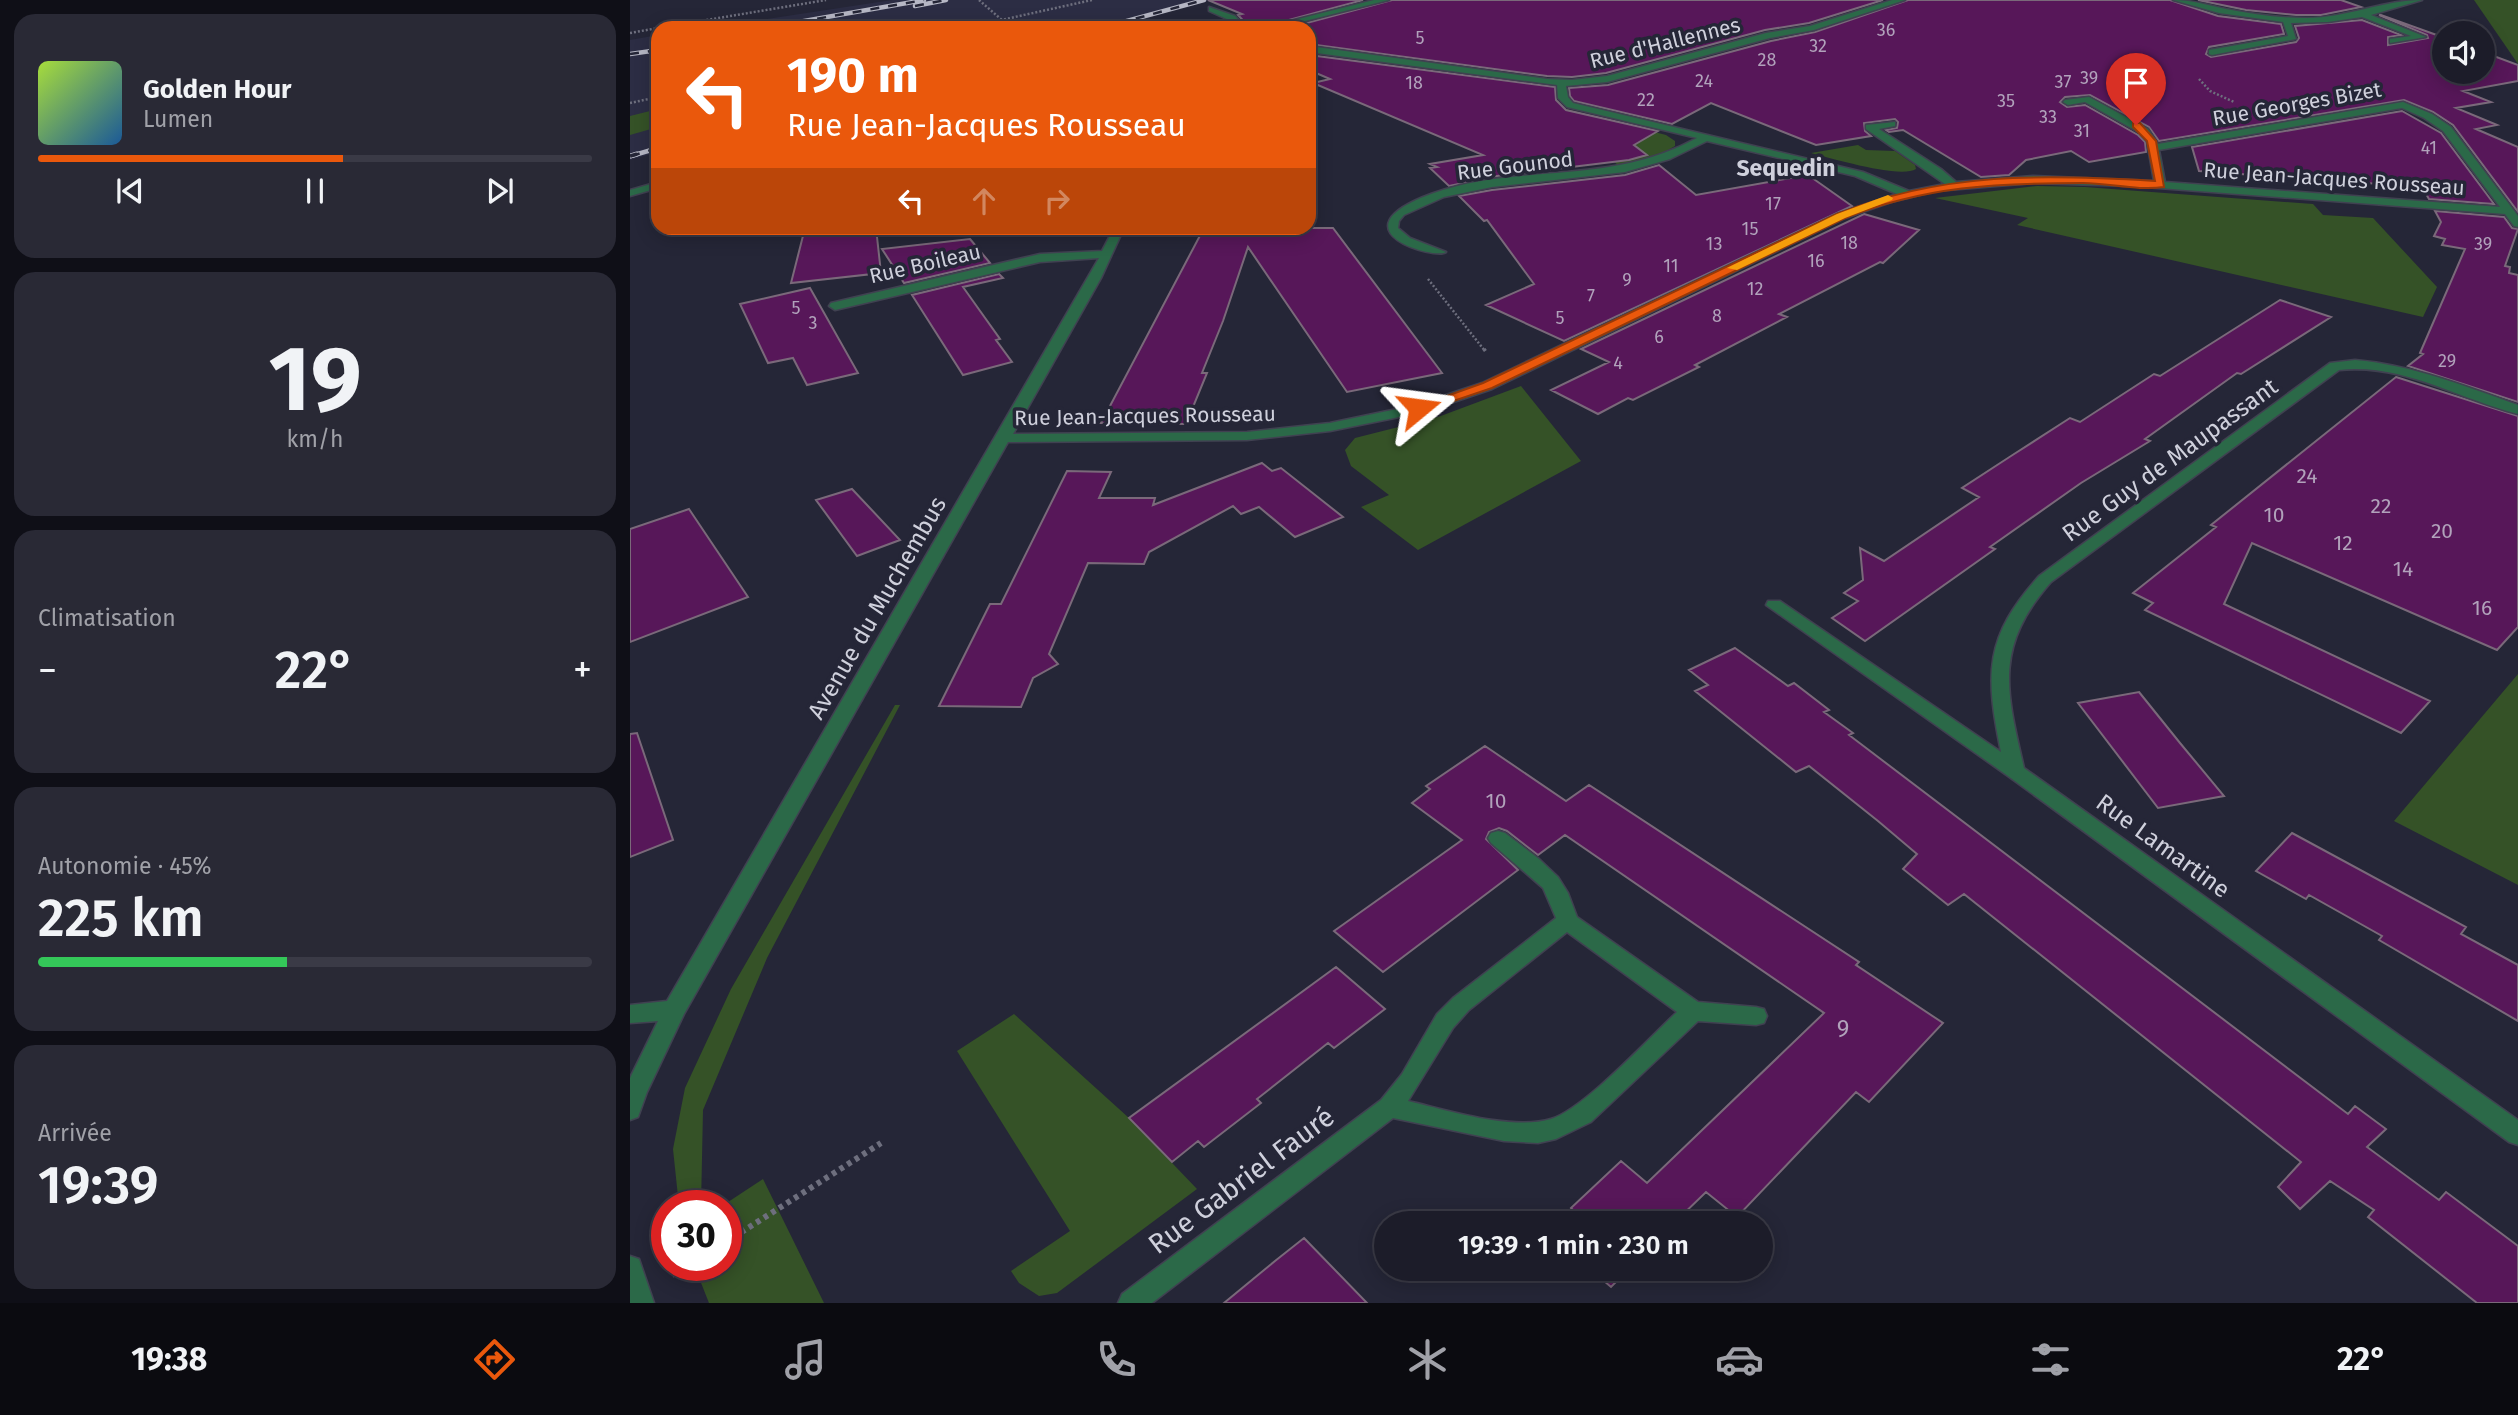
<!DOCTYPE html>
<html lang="fr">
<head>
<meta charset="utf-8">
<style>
  :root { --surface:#1c1c29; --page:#292935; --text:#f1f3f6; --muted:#a0a1a8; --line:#3a3a46; --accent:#ea580c }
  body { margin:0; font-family:"Fira Sans",sans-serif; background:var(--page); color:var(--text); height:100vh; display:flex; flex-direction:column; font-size:26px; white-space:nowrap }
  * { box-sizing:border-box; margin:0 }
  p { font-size:23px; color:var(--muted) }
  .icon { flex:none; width:38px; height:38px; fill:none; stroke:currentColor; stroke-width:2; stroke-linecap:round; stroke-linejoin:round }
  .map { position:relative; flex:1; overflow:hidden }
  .drawer { display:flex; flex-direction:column; gap:14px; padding:14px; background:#0f0f17; width:630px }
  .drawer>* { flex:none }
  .top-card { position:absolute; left:21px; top:21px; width:665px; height:214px; border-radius:21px; box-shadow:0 4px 18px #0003,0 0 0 2px var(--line); background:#ea580c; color:#fff; overflow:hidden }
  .controls { position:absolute; left:1802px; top:21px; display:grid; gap:14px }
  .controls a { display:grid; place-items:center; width:63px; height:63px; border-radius:50%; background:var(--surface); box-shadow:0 4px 18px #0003,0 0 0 2px var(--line); font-size:35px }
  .speed { position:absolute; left:21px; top:1190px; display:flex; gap:14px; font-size:35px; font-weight:700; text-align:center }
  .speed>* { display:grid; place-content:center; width:91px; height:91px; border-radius:50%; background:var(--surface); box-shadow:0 4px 18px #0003,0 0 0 2px var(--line); line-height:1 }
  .speed .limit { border:10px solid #d22; background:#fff; color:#111 }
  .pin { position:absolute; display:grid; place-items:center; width:60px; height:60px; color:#fff; margin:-72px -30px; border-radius:50% 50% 50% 0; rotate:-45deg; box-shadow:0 0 7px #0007 }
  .pin .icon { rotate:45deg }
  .me { position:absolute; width:77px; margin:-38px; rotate:74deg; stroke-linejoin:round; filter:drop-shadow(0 0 5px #0008) }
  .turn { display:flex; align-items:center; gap:24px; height:147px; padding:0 21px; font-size:32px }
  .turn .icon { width:91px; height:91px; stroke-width:2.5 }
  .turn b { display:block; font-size:49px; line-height:60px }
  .lanes { display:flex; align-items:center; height:66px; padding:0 21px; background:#0003; justify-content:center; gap:35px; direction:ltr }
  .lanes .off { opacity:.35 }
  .big { font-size:52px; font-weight:600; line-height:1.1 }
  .drawer .card { flex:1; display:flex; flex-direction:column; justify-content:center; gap:10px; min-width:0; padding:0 24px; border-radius:21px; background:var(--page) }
  .drawer .dial { align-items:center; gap:0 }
  .dial b { font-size:91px; line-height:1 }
  .song { display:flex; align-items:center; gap:21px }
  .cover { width:84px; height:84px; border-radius:10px; background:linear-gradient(135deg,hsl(80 70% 55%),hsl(210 70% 35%)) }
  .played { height:7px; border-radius:4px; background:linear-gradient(90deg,var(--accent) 55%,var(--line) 55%) }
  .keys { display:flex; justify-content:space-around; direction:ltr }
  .heat { display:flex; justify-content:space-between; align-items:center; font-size:38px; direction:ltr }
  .charge { height:10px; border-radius:5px; background:linear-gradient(90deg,#34c759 45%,var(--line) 0) }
  .trip { position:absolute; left:744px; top:1211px; width:399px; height:70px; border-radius:35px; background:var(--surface); box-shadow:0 4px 18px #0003,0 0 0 2px var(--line); font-weight:600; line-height:70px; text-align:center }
  .tabs { display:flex; height:112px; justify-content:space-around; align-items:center; background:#0b0b10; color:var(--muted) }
  .tabs .icon { width:49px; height:49px }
  .tabs .on { color:var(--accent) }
  .tabs b { font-size:32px; color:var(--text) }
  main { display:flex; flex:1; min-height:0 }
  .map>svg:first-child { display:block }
</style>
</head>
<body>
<main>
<section class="drawer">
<div class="card">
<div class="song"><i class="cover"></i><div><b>Golden Hour</b><p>Lumen</p></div></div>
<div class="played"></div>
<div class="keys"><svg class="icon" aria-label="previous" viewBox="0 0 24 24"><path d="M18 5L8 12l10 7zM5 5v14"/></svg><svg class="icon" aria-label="pause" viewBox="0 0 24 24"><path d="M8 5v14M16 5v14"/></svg><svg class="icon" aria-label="next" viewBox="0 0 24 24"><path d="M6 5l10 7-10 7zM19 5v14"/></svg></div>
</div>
<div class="card dial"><b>19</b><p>km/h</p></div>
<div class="card"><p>Climatisation</p>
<div class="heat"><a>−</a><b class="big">22°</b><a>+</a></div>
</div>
<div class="card"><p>Autonomie · 45%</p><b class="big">225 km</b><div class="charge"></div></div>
<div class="card"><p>Arrivée</p><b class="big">19:39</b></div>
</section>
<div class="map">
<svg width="1888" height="1303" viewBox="0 0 1888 1303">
  <rect width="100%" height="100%" fill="#252637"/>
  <!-- built -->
  <path fill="#2c2d44" d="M 262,0 L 581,0 L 479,28 L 77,28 Z
    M 28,35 L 28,152 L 0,160 L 0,40 Z"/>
  <!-- green -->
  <path fill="#355227" d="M 1844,0 L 1888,0 L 1888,64 Z
    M 912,100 L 936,109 L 1036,135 L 1045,141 L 1045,146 L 1028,156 L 989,166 Z
    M 28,109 L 28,127 L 0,135 L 0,116 Z
    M 1228,145 L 1236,150 L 1265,151 L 1285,165 L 1286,169 C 1270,179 1201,158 1181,153 Z
    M 1407,186 L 1455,187 L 1683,204 L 1693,215 L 1743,218 L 1807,287 L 1793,317 L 1387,225 L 1398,218 L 1305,198 Z
    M 891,386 L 951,461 L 788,550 L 731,507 L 759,495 L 721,466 L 715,450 L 725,438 L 808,417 Z
    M 1888,674 L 1888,885 L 1764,821 Z
    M 265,705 L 270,705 L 137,958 L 73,1110 L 71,1206 L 49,1206 L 43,1149 L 55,1088 L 101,989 Z
    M 384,1014 L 499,1118 L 567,1189 L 427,1293 L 409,1296 L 389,1283 L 381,1271 L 440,1231 L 327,1051 Z
    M 133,1179 L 194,1303 L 79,1303 L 64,1265 L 96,1265 L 96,1206 L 92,1206 Z"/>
  <!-- building -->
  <path fill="#571759" stroke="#7a697a" stroke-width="2" d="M 578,0 L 733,0 L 629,28 L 620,28 L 608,15 L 612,14 Z
    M 762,0 L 1253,0 L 1179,23 L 1135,30 L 976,73 L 942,77 L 917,76 L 679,44 L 679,28 L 658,28 Z
    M 1278,0 L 1540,0 L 1588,16 L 1651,24 L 1654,34 L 1579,47 L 1576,54 L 1581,57 L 1666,42 L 1669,38 L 1665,26 L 1732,20 L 1771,35 L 1758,37 L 1758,45 L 1798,38 L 1797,35 L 1749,15 L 1751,15 L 1815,38 L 1815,72 L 1853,72 L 1853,52 L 1888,65 L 1888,81 L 1833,91 L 1861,102 L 1826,108 L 1867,125 L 1846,129 L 1888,147 L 1888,212 L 1823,125 L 1803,112 L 1774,100 L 1529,141 L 1519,127 L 1460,95 L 1435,97 L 1430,102 L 1437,107 L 1455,105 L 1508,135 L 1515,142 L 1516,152 L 1459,162 L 1441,151 L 1396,160 L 1379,175 L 1351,177 L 1273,130 L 1259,132 L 1256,130 L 1267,128 L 1268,122 L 1265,119 L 1234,123 L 1235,131 L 1241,136 L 1186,145 L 1081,103 L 1042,124 L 944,101 L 940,96 L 939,88 L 978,85 L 1141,41 L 1185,32 Z
    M 1568,0 L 1711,0 L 1731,7 L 1691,15 L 1666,15 L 1616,10 Z
    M 679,55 L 925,87 L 926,100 L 936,110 L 1028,131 L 1004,145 L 1017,155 L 999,160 L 867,176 L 819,186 L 800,168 L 807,167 L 800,164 L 853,155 L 683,83 L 700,79 L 679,70 Z
    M 1772,111 L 1811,133 L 1864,204 L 1799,199 L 1792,187 L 1569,171 L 1562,147 Z
    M 1029,165 L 1066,195 L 1178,175 L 1222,206 L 934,341 L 856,305 L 904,284 L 857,220 L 854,221 L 829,196 L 862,190 L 995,175 Z
    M 1805,211 L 1874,217 L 1882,228 L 1888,229 L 1875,266 L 1880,267 L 1879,273 L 1888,275 L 1888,402 L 1778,366 L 1793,354 L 1790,353 L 1835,249 L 1812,245 L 1815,239 L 1804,236 L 1811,222 Z
    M 1234,214 L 1289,230 L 1253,263 L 1250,262 L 1149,314 L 1157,317 L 1065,365 L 1069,367 L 1003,400 L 998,398 L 968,414 L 921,390 L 979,362 L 951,349 Z
    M 175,228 L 246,228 L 251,273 L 161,283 Z
    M 574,228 L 703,228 L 812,373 L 717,392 L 618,247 L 593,321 L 572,373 L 577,373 L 556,424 L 471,423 Z
    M 340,239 L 360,263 L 274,283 L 252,249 Z
    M 369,274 L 373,278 L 333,287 L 370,339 L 366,340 L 382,362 L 333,375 L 282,295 Z
    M 180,288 L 228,373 L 177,385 L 163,358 L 138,363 L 110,304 Z
    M 1650,300 L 1701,317 L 1611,374 L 1607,373 L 1515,439 L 1520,441 L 1451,483 L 1360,547 L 1365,549 L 1235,641 L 1202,618 L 1228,601 L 1214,593 L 1233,580 L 1230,548 L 1254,561 L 1349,497 L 1332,488 L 1381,456 L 1440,418 L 1450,422 L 1524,374 L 1530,376 Z
    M 1766,377 L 1888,416 L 1888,627 L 1867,650 L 1622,543 L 1594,604 L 1800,701 L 1771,733 L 1515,610 L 1523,603 L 1503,593 L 1586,527 L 1581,525 Z
    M 632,463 L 642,471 L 651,468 L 713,517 L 665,537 L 629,507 L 611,514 L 603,506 L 519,552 L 514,564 L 458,563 L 419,654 L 428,664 L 403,678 L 391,707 L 309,706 L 360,604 L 371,604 L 437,471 L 481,472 L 469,498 L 525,498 L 523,505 Z
    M 222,489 L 270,540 L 227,556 L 186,500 Z
    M 59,509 L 118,597 L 0,642 L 0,529 Z
    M 1105,648 L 1158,686 L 1164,683 L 1199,710 L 1194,712 L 1223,733 L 1219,735 L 1718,1114 L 1725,1106 L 1756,1129 L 1737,1147 L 1809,1200 L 1816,1192 L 1888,1246 L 1888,1303 L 1847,1303 L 1738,1217 L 1744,1210 L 1700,1181 L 1670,1209 L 1648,1187 L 1671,1162 L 1334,894 L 1318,905 L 1273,869 L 1287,854 L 1248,821 L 1179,766 L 1166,772 L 1065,691 L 1078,685 L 1059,670 Z
    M 1509,692 L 1550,743 L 1594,796 L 1528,808 L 1448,703 Z
    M 7,733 L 43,840 L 0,857 L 0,734 Z
    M 855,746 L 936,801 L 959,785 L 1229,962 L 1226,965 L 1313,1023 L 1239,1102 L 1226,1092 L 1107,1217 L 1076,1192 L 1044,1223 L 938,1223 L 947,1214 L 941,1208 L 991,1161 L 1017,1183 L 1194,1013 L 935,835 L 908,855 L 877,831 L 869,828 L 859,832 L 856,839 L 888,870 L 753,972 L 704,931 L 832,840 L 782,803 L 800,789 L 796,786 Z
    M 1662,833 L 1836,927 L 1831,934 L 1888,965 L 1888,1021 L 1749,940 L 1752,936 L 1679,895 L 1676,899 L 1626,871 Z
    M 706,967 L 755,1009 L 704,1048 L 698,1043 L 627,1099 L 631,1103 L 574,1147 L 568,1141 L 542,1162 L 499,1118 Z
    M 674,1238 L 737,1303 L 594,1303 L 645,1261 Z
    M 960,1269 L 999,1269 L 981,1287 Z"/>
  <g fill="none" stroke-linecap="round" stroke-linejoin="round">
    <!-- minor casing -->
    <g stroke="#404151" stroke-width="3">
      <path id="minor" d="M 744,0 L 759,0 L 647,28 L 632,28 Z
        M 1262,0 L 1275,0 L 1184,30 L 1140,38 L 977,82 L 936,86 L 938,97 L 943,103 L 1233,172 L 1279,191 L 1315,184 L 1236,129 L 1236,125 L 1265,122 L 1265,126 L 1249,129 L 1311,169 L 1326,182 L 1403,176 L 1524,181 L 1517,141 L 1510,133 L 1455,102 L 1438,105 L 1433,102 L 1435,100 L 1459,97 L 1518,129 L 1528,144 L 1773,102 L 1802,114 L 1821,127 L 1888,216 L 1888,227 L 1884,226 L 1875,214 L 1502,186 L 1403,183 L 1305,191 L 1261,202 L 1215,218 L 862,389 L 794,412 L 700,431 L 617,440 L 378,442 L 54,1014 L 17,1092 L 8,1117 L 0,1120 L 0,1078 L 28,1021 L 0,1023 L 0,1005 L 37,1001 L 469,258 L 410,262 L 205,310 L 199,306 L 201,303 L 410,254 L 472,251 L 484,228 L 494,228 L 471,278 L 383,434 L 617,432 L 700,423 L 786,405 L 852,383 L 1207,214 L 1267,194 L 1225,176 L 1077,141 L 1040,159 L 995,172 L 862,187 L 814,197 L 774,215 L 769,221 L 768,228 L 780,238 L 816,252 C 806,260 701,231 801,194 C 889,162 977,187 1067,138 L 937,107 L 928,98 L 927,85 L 679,52 L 679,46 L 917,79 L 942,80 L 977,76 L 1136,33 L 1180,26 ZM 1772,108 L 1794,118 L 1813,131 L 1870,207 L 1535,182 L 1529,150 Z
        M 1543,0 C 1561,0 1578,5 1596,9 C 1622,14 1649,18 1676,18 C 1717,18 1753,0 1792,0 L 1741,15 L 1796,37 L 1760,43 L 1760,39 L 1781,36 L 1732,17 L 1698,22 L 1661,23 L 1666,39 L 1582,55 L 1579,54 L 1579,50 L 1658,36 L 1653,22 L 1589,13 Z
        M 579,7 L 605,16 L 617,28 L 608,28 L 599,20 L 579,11 Z
        M 28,182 L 28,188 L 0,196 L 0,190 Z
        M 1725,360 C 1782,365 1835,386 1888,405 L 1888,414 C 1828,399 1773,363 1709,370 L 1421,582 C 1364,647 1376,690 1394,768 L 1888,1120 L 1888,1145 L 1879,1142 L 1378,776 L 1136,605 L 1138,601 L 1150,601 L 1371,752 C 1355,674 1354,637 1409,576 L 1700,363 Z
        M 868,831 L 875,833 L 909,859 L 928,877 L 938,893 L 947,917 L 1068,1002 L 1126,1007 L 1134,1009 L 1137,1016 L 1134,1023 L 1126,1025 L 1068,1021 L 961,1122 L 926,1139 L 908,1143 L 874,1141 L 763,1118 L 522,1303 L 488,1303 L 492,1294 L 751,1100 L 772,1074 L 807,1014 L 823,998 L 926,918 L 913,888 L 861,843 L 858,838 L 861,833 ZM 937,932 L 1047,1012 C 1019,1038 954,1109 921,1119 C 882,1131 817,1110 778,1101 L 823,1028 L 839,1010 Z
        M 0,1256 L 9,1259 L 24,1303 L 0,1303 Z"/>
    </g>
    <!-- path-far2 -->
    <path stroke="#6e6f7e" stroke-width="2.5" stroke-dasharray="2 2" stroke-linecap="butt" d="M 29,28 L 196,0
      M 335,28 L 462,0
      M 0,33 L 28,28
      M 1569,79 L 1580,91 L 1604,102
      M 0,103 L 28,97
      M 798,279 L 855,351"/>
    <!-- path-far1 -->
    <path stroke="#6e6f7e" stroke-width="3.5" stroke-dasharray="2.5 2.5" stroke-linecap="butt" d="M 854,349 L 856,352"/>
    <!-- path -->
    <path stroke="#6e6f7e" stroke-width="6" stroke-dasharray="4.5 4.5" stroke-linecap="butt" d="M 96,1242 L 251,1143
      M 42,1275 L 58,1265"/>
    <!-- minor -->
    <use href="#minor" fill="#2b6948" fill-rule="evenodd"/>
    <!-- rail-far1 casing -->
    <g stroke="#b6b7c4" stroke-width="4.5">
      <path id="rail-far1" d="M 285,6 L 316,0
        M 134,28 L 294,0
        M 471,28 L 574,0
        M 0,54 L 28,50
        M 1,156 L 28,148"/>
    </g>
    <!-- rail casing -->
    <g stroke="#b6b7c4" stroke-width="5">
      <path id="rail" d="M 0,156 L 7,154"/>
    </g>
    <!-- rail-far1 -->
    <use href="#rail-far1" stroke="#252637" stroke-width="2.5" stroke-dasharray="9" stroke-linecap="butt"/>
    <!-- rail -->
    <use href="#rail" stroke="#252637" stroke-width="3.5" stroke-dasharray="10" stroke-linecap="butt"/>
    <!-- path-bridge -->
    <path stroke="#6e6f7e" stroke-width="2.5" stroke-dasharray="2 2" stroke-linecap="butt" d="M 349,0 L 381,28"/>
  </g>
  <!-- route -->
  <path fill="#ea580c" stroke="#983908" stroke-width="2" d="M 1503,123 L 1510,123 L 1526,141 L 1534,187 C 1508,191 1479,183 1453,183 C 1366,183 1296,186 1215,218 L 862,388 L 794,411 L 785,411 L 783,408 L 853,383 L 1207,214 C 1313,172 1413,174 1525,181 L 1517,141 L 1503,127 Z"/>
  <!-- slow -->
  <path fill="#f59e0b" d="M 1258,195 L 1263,198 L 1262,200 L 1215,218 L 1107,270 L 1097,268 L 1207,214 Z"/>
  <g text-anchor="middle" stroke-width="7" stroke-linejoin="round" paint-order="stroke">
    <!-- far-number labels -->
    <g font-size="18" fill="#b1a2bb">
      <text x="1256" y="36">36</text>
      <text x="790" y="44">5</text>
      <text x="1188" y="52">32</text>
      <text x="1137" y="66">28</text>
      <text x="1459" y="84">39</text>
      <text x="1074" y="87">24</text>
      <text x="1433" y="88">37</text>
      <text x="784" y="89">18</text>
      <text x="1016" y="106">22</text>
      <text x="1376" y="107">35</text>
      <text x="1418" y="123">33</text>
      <text x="1452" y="137">31</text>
      <text x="1799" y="154">41</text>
      <text x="1143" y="210">17</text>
      <text x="1120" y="235">15</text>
      <text x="1219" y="249">18</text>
      <text x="1084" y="250">13</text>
      <text x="1853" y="250">39</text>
      <text x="1186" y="267">16</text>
      <text x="1041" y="272">11</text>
      <text x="997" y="286">9</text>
      <text x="1125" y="295">12</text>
      <text x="961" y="302">7</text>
      <text x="166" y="314">5</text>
      <text x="1087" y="322">8</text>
      <text x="930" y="324">5</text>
      <text x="183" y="329">3</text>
      <text x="1029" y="343">6</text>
      <text x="1817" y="367">29</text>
      <text x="988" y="369">4</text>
    </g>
    <!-- far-street labels -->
    <g font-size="21" fill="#cfd0dc" stroke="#252637">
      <text transform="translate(1035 43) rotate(-14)" y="7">Rue d'Hallennes</text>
      <text transform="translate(1667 104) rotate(-10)" y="7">Rue Georges Bizet</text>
      <text transform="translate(885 166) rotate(-7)" y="7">Rue Gounod</text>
      <text transform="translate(1704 179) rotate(4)" y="7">Rue Jean-Jacques Rousseau</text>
      <text transform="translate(295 264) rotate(-13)" y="7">Rue Boileau</text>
      <text transform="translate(515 416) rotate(-1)" y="7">Rue Jean-Jacques Rousseau</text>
    </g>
    <!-- number labels -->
    <g font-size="21" fill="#b1a2bb">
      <text x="1677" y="483">24</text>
      <text x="1751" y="513">22</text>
      <text x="1644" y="522">10</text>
      <text x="1812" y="538">20</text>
      <text x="1713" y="550">12</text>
      <text x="1773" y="576">14</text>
      <text x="1852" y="615">16</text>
      <text x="866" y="808">10</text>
    </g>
    <!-- far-quarter labels -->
    <g font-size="23" font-weight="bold" fill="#cfd0dc" stroke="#252637">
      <text x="1156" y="176">Sequedin</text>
    </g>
    <!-- street labels -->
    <g font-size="24" fill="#cfd0dc" stroke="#252637">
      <text transform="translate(1540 460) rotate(-36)" y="8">Rue Guy de Maupassant</text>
      <text transform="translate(247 608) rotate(-60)" y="8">Avenue du Muchembus</text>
      <text transform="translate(1533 846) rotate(36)" y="8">Rue Lamartine</text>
    </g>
    <!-- near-number labels -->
    <g font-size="24" fill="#b1a2bb">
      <text x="1213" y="1037">9</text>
    </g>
    <!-- near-street labels -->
    <g font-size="28" fill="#cfd0dc" stroke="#252637">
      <text transform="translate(611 1180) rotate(-37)" y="10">Rue Gabriel Fauré</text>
    </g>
  </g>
</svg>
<div class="controls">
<a><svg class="icon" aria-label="sound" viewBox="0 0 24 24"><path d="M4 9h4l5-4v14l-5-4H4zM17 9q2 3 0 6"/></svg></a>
</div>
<div class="speed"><div class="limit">30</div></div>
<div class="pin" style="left:1506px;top:125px;background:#d93025"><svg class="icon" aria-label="arrive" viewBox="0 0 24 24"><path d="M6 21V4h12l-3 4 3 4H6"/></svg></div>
<svg class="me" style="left:789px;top:408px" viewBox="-20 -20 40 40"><path d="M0-17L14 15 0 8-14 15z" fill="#ea580c" stroke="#fff" stroke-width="4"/></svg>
<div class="trip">19:39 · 1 min · 230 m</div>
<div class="top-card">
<div class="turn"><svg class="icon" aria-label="left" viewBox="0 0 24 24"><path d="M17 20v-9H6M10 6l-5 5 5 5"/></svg><div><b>190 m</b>Rue Jean-Jacques Rousseau</div></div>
<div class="lanes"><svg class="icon" aria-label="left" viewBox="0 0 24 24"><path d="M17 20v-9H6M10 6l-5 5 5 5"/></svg><svg class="icon off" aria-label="ahead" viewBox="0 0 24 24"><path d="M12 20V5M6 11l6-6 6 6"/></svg><svg class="icon off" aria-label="right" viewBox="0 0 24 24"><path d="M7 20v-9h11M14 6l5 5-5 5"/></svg></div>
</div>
</div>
</main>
<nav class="tabs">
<b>19:38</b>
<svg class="icon on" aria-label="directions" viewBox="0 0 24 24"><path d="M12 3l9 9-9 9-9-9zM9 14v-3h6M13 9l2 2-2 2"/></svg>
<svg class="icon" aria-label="music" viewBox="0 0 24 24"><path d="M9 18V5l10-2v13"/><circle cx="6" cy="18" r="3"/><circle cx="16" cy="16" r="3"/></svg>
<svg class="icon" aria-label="phone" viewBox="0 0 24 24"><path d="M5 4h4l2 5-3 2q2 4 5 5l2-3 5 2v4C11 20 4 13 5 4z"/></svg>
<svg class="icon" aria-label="climate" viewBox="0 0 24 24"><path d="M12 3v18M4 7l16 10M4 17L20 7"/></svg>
<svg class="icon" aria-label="car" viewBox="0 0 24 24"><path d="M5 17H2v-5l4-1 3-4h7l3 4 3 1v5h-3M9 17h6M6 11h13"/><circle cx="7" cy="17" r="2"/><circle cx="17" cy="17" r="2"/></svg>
<svg class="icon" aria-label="filters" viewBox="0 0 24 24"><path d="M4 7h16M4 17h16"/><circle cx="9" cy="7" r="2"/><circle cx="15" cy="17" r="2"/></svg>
<b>22°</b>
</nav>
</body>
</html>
